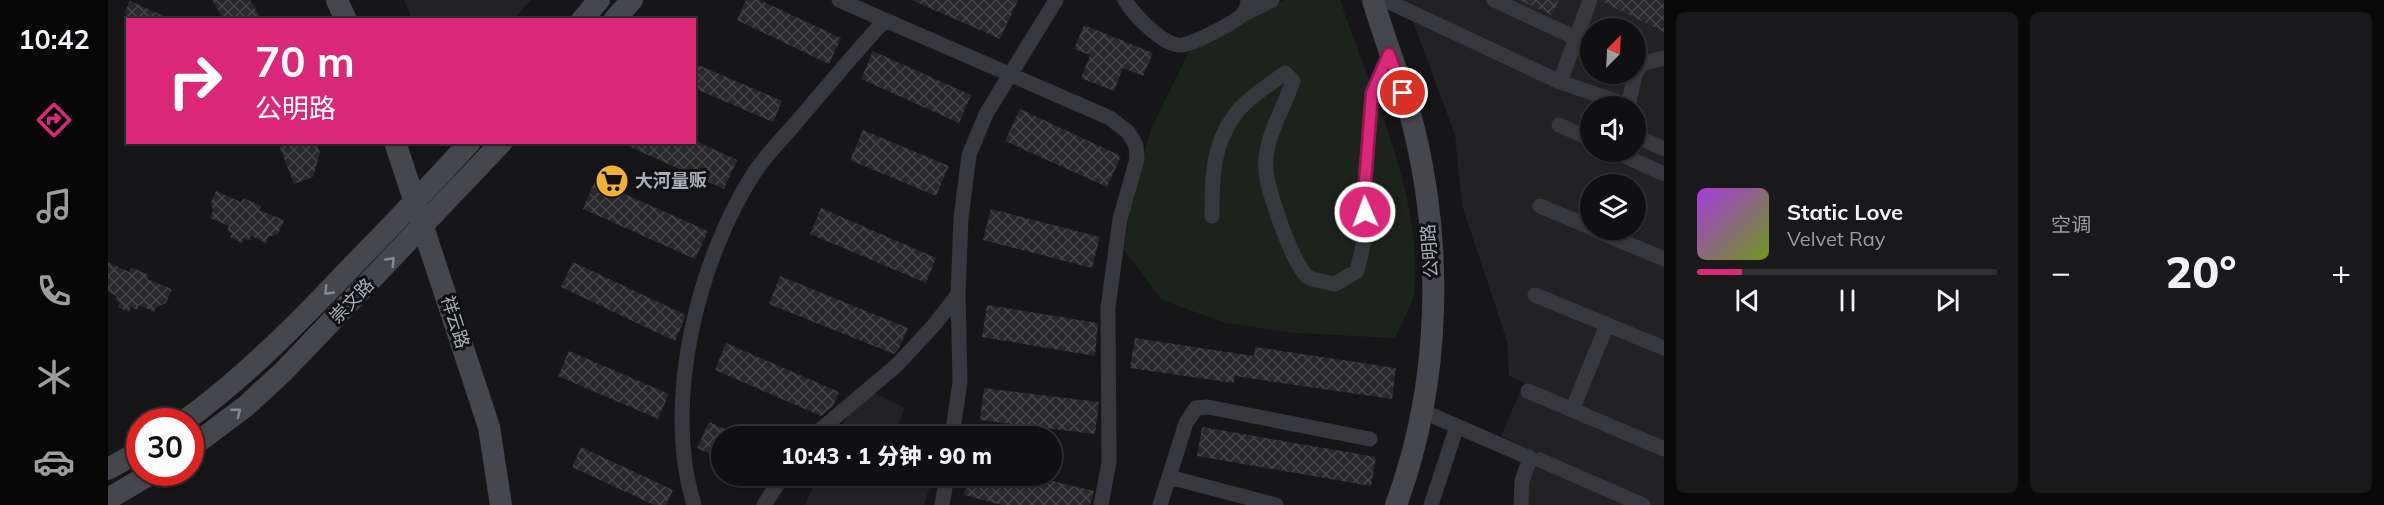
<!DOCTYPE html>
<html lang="zh">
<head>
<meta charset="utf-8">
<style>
  :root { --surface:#101012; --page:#19191b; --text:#f1f3f6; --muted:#9c9d9f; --line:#303032; --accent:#db2777 }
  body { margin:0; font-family:Mulish,"Noto Sans SC",sans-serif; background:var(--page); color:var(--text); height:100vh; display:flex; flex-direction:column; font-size:22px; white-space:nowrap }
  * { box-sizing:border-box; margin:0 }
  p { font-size:20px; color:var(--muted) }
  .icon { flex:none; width:33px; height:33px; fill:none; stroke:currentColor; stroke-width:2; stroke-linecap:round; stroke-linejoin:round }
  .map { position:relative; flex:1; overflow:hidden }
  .panel { display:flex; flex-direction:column; gap:12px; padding:12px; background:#09090a; width:720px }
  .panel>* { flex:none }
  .guide { position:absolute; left:18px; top:18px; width:570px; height:126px; border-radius:0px; box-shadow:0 2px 4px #0004,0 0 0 2px var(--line); background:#db2777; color:#fff; overflow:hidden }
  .needle { width:39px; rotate:24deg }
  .fabs { position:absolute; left:1472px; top:18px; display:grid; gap:12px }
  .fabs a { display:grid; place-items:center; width:66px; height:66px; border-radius:50%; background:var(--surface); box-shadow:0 2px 4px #0004,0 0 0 2px var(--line); font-size:30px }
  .speed { position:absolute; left:18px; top:408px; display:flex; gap:12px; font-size:30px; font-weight:700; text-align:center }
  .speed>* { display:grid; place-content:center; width:78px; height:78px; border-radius:50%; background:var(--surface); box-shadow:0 2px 4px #0004,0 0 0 2px var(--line); line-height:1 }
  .speed .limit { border:9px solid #d22; background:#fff; color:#111 }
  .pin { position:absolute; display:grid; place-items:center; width:51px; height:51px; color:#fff; margin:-26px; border:3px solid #fff; border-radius:50%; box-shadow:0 2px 6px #0007 }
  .me { position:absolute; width:66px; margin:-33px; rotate:358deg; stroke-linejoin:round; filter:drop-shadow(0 0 4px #0008) }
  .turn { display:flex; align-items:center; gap:21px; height:126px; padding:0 30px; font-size:27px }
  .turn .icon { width:78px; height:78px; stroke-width:2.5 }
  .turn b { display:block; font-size:42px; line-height:51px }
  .big { font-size:45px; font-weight:800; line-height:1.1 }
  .panel .tile { flex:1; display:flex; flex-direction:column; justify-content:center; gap:9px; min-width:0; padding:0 21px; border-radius:9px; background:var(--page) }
  .song { display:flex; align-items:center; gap:18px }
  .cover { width:72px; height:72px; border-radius:9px; background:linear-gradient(135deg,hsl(280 70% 55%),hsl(80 70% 35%)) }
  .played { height:6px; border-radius:3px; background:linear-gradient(90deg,var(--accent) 15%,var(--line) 15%) }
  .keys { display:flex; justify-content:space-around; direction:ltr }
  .heat { display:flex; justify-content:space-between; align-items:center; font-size:33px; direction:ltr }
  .panel .tiles { flex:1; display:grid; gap:12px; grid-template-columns:repeat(2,1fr) }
  .trip { position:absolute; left:603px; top:426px; width:351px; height:60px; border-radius:30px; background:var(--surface); box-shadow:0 2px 4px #0004,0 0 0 2px var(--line); font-weight:800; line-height:60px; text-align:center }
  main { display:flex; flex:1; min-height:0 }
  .dock { display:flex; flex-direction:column; width:108px; justify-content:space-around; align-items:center; background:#060607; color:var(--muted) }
  .dock .icon { width:42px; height:42px }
  .dock .on { color:var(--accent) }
  .dock b { font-size:27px; color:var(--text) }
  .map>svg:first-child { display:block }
</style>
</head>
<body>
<main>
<nav class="dock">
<b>10:42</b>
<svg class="icon on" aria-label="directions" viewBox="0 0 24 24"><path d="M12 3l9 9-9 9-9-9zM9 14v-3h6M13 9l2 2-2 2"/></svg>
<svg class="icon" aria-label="music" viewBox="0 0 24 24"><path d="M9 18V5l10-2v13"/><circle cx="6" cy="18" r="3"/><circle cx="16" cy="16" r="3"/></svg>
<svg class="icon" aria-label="phone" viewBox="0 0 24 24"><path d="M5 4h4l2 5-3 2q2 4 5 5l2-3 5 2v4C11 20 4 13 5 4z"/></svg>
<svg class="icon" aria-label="climate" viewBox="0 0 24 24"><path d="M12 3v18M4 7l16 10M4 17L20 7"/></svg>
<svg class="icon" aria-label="car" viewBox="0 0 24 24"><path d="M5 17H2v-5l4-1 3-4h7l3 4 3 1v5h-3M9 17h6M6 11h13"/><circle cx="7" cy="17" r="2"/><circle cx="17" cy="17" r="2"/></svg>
</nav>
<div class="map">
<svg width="1556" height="505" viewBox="0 0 1556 505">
  <defs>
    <pattern id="building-cross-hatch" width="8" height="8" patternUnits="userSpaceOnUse" patternTransform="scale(1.5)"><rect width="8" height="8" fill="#29292c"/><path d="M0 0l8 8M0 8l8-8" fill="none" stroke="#454548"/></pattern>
  </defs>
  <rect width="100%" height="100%" fill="#161618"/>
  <!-- built -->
  <path fill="#222225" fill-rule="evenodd" d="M 296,0 L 423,0 L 405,20 L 304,19 Z
    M 1297,0 L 1556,0 L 1556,505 L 1416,505 L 1421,474 L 1429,453 L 1393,436 L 1416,383 L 1401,376 L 1399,341 L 1354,205 L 1347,135 ZM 1482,28 L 1527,28 L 1527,74 L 1482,74 ZM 1482,106 L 1527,106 L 1527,152 L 1482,152 ZM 1482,184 L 1527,184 L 1527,230 L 1482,230 Z
    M 767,393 L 797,408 L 785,436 L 726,436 L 744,411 Z
    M 710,476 L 825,476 L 816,505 L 697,505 Z"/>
  <!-- green -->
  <path fill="#1c231d" d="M 1176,0 L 1232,0 C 1262,90 1313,189 1307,287 C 1306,303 1293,323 1287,338 L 1186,333 L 1118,323 L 1054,300 L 1016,250 L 1025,186 L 1045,125 L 1084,45 Z"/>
  <!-- building -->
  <path fill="url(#building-cross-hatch)" d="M 104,0 L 142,0 L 154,20 L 116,20 Z
    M 638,0 L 652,0 L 733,38 L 721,64 L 629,20 Z
    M 804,0 L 910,0 L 892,39 Z
    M 1411,0 L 1451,0 L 1444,15 Z
    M 1492,0 L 1556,0 L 1556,32 L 1491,0 Z
    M 22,1 L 65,20 L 19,20 L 17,12 Z
    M 976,25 L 1045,53 L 1035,76 L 1015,68 L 1006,91 L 973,78 L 982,55 L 966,49 Z
    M 765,51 L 863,95 L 851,123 L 753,79 Z
    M 586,63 L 674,101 L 665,122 L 586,88 Z
    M 912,109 L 1013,156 L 999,187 L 897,141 Z
    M 755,130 L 841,166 L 828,196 L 742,160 Z
    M 170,142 L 208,142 L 212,153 L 205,177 L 186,184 Z
    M 511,142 L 590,142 L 629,160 L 616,189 Z
    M 487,181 L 600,231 L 587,259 L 475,209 Z
    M 108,191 L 133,202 L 135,198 L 153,206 L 151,210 L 176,220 L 170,234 L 160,237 L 158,243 L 143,236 L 141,241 L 135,238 L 134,243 L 122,237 L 124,233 L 119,231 L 121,226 L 102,218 L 105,211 L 103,202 Z
    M 713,208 L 828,258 L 818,283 L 702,234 Z
    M 883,209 L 992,237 L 984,268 L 875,240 Z
    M 0,262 L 21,272 L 23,267 L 41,275 L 39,279 L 64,289 L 58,303 L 48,307 L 46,312 L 31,305 L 29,310 L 23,307 L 21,312 L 10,307 L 12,302 L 7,300 L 9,296 L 0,292 Z
    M 465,262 L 578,315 L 567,341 L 453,287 Z
    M 672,276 L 800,328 L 791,348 L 786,354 L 661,304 Z
    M 879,305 L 990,323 L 987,356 L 874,337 Z
    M 1027,338 L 1146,356 L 1147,347 L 1288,368 L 1284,399 L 1127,376 L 1126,383 L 1022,368 Z
    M 618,343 L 731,392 L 725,406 L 713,416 L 607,370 Z
    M 461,351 L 561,394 L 550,419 L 450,376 Z
    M 876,388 L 991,402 L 987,434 L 872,420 Z
    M 601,422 L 633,436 L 614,436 L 614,459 L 589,448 Z
    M 1094,427 L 1268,457 L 1263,486 L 1089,456 Z
    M 473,447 L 565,490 L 558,505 L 546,505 L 464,467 Z
    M 861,476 L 924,476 L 986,491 L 982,505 L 894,505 L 856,495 Z"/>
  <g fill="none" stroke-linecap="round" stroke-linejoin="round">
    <!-- street -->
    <path stroke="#37383d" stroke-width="15" d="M 731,0 L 1002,118 L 1020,132 L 1028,145 L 1029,159 L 1012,219 L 1000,308 L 1001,462 L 993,505
      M 1017,0 C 1025,14 1053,43 1070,45 C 1081,47 1123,24 1133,16 C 1137,12 1140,5 1140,0
      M 1277,0 L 1452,82 L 1520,105
      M 1386,0 L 1468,38
      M 1134,15 L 1164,0
      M 1452,82 L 1482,0
      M 1520,106 L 1527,75 L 1533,64 L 1556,58
      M 1451,125 L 1482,139
      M 1527,136 L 1556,149
      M 1508,152 L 1556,174
      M 1432,206 L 1482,227
      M 1104,216 C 1104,180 1104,146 1126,116 C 1138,99 1161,85 1177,73 L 1185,81 C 1176,109 1155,140 1158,170 C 1159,189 1185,266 1200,277 C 1207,281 1219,282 1227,284 L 1249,271 L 1259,229 L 1256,195 L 1264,93 L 1281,54
      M 1487,230 L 1556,259
      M 1427,295 L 1556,348
      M 1420,391 L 1556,449
      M 1464,410 L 1499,325
      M 1314,411 L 1422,458 L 1414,481 L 1413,505
      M 705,436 L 789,365 L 827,324 L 850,294
      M 844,436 L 852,382 L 850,294 L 853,218 L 861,155 L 878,114 L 948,0
      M 1432,460 L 1535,505
      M 1061,477 L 1168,505
      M 586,505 C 554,403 590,258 648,170 C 659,154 674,139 686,125 C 716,90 745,55 776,21
      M 656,505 L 675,476
      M 834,505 L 839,476
      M 1052,505 L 1078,423 L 1088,408 L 1100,407 L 1262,439
      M 1323,505 L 1349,426"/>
    <!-- secondary -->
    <path stroke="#45474d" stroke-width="22" d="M 229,0 L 238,20
      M 1265,0 C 1276,38 1291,75 1302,113 C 1336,240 1334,381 1288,505
      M 474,20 L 491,0
      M 506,20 L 524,0
      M 287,142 L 381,427 L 393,505
      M 75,422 C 133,380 181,332 230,281 C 274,235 319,190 362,142
      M 82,448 L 138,406 L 175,372 L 394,142
      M 0,469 L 32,451
      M 0,499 L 46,472"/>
  </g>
  <!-- one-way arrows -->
  <defs><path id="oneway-chevron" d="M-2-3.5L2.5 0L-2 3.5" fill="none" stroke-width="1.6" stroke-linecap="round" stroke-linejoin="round" transform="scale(1.5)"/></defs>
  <g stroke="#858993">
    <use href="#oneway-chevron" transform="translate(283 261) rotate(-46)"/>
    <use href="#oneway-chevron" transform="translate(220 291) rotate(134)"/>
    <use href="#oneway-chevron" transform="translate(129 412) rotate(-38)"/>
  </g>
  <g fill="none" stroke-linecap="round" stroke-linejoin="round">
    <!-- route casing -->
    <g stroke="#8e194d" stroke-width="15">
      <path id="route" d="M 1257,212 L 1256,195 L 1264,93 L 1281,54 L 1295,93"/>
    </g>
    <!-- route -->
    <use href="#route" stroke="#db2777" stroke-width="10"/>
  </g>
  <!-- icons -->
  <defs>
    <g id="supermarket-disc" transform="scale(1.725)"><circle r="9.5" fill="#f2b134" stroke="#111113"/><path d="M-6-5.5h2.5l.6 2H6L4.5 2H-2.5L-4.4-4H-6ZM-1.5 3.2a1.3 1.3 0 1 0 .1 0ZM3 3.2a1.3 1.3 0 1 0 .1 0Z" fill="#111"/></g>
  </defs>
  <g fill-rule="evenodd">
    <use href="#supermarket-disc" x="504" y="181"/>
  </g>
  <g text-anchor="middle" stroke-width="6" stroke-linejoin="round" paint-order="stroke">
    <!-- poi labels -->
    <g font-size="18" font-weight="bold" fill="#a8adb8" stroke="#111113" text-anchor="start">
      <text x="527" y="187">大河量贩</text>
    </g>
    <!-- street labels -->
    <g font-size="18" fill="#a8adb8" stroke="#111113">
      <text transform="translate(1322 251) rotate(-94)" y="6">公明路</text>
      <text transform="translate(244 301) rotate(-46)" y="6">崇文路</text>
      <text transform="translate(347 322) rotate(72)" y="6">祥云路</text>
    </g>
  </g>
</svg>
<div class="fabs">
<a><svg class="needle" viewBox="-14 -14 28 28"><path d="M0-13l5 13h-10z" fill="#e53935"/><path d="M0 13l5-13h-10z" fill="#9c9d9f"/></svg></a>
<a><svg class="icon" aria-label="sound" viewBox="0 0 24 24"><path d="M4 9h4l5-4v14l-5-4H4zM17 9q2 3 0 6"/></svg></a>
<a><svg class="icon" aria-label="layers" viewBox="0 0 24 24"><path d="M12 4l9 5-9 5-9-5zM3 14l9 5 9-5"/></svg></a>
</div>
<div class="speed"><div class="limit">30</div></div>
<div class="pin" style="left:1295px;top:93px;background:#d93025"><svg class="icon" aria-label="arrive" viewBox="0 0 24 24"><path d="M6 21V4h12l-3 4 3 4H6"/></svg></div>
<svg class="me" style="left:1257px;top:212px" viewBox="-20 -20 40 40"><circle r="17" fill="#db2777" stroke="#fff" stroke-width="3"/><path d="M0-11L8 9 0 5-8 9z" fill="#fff"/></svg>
<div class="trip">10:43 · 1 分钟 · 90 m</div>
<div class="guide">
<div class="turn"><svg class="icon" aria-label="right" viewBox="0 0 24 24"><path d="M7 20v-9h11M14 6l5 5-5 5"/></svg><div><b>70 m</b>公明路</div></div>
</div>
</div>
<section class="panel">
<div class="tiles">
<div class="tile">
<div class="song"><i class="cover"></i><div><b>Static Love</b><p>Velvet Ray</p></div></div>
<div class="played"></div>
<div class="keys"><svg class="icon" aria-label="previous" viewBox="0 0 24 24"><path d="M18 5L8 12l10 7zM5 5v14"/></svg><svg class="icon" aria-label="pause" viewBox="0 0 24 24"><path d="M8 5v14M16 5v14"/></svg><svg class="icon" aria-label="next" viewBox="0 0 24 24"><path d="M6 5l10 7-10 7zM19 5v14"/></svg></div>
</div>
<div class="tile"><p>空调</p>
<div class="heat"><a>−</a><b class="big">20°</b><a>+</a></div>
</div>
</div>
</section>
</main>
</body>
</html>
